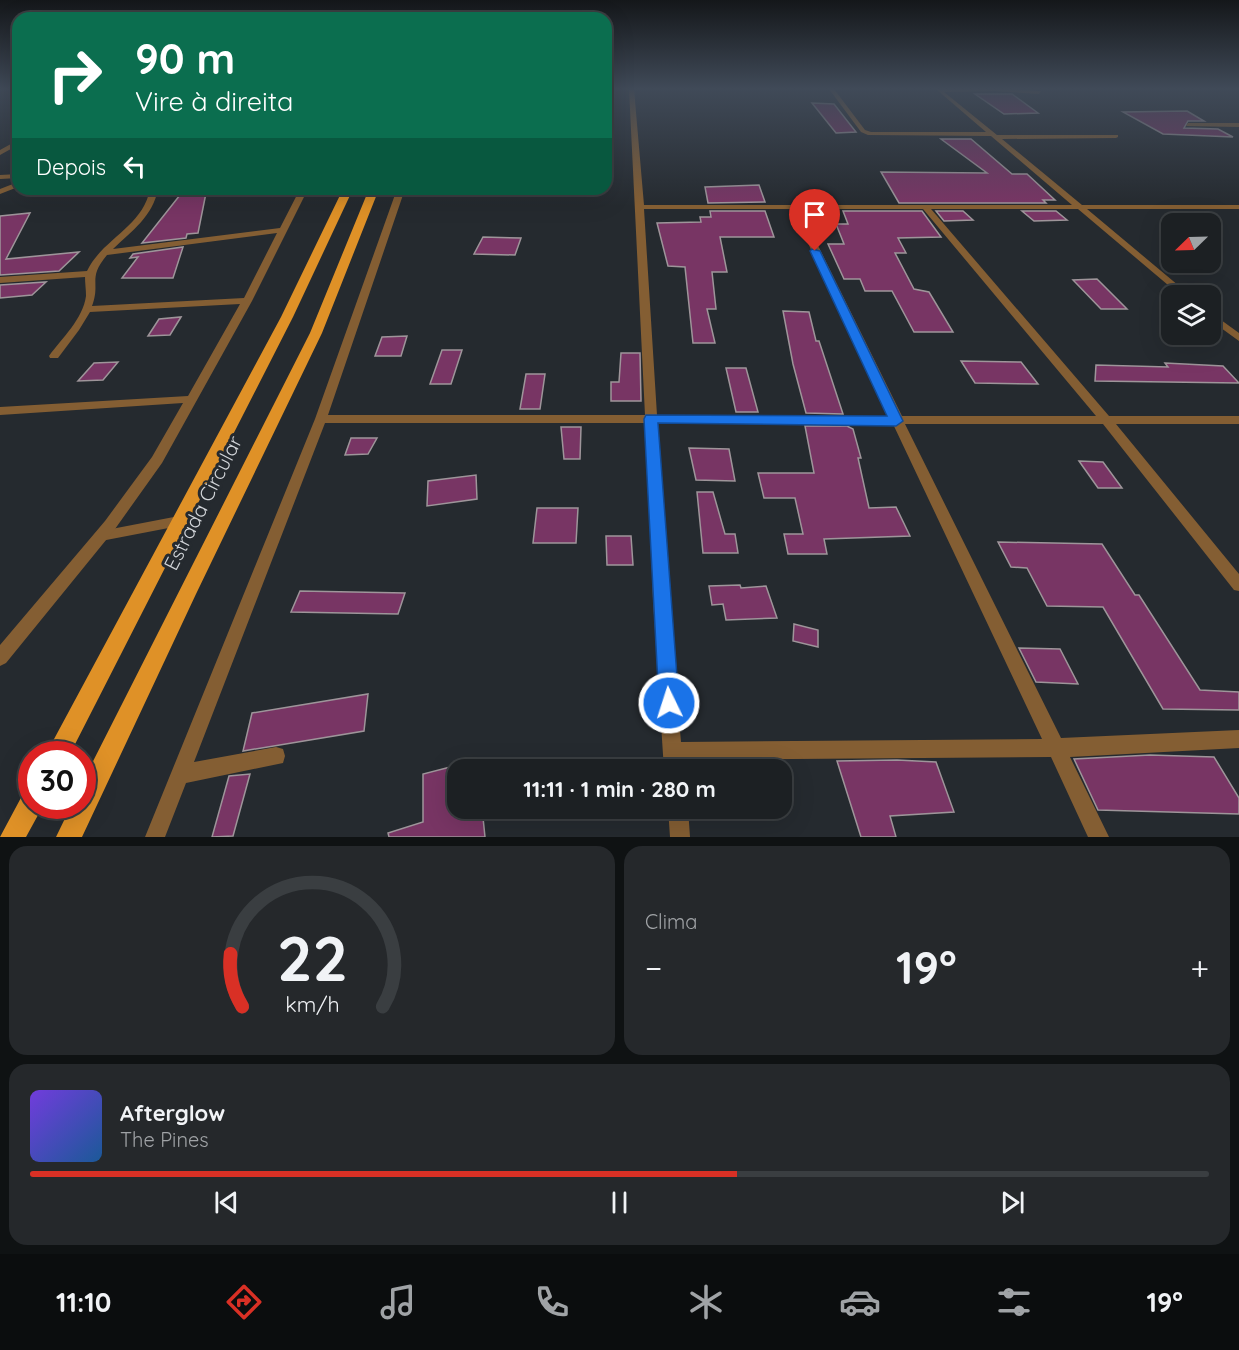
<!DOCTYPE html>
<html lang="pt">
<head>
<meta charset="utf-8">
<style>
  :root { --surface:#1c2023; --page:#25282b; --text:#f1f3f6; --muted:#a0a3a6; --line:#3a3e41; --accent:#d93025 }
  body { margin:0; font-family:Quicksand,sans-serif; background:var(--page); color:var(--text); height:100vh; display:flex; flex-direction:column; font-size:22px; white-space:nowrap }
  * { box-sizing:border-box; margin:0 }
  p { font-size:20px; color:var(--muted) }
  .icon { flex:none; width:33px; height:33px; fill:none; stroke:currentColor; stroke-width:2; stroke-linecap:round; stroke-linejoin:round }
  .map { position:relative; height:837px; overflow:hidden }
  .side { display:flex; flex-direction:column; gap:9px; padding:9px; background:#0f1213; flex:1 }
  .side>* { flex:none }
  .guide { position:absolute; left:12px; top:12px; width:600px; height:183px; border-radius:18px; box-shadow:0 6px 24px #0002,0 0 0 2px var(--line); background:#0b6e4f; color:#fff; overflow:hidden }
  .needle { width:39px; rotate:247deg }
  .tools { position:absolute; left:1161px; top:213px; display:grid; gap:12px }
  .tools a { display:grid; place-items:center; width:60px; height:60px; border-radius:12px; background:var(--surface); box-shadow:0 6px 24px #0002,0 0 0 2px var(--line); font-size:30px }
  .speed { position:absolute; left:18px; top:741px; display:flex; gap:12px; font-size:30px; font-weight:700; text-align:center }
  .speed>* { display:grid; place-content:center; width:78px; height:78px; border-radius:50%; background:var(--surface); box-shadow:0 6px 24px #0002,0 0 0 2px var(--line); line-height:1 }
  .speed .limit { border:9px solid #d22; background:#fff; color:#111 }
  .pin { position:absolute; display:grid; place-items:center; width:51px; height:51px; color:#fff; margin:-62px -26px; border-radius:50% 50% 50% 0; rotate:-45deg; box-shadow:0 0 6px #0007 }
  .pin .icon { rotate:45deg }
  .me { position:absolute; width:66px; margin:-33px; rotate:356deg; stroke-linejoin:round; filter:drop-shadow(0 0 4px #0008) }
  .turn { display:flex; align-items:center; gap:21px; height:126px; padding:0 24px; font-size:27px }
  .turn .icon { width:78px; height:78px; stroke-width:2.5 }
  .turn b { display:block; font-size:42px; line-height:51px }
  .then { display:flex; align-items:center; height:57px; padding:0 24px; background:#0003; gap:12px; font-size:22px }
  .big { font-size:45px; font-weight:700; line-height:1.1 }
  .side .tile { flex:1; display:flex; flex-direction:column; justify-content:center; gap:9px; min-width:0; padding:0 21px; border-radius:18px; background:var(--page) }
  .side .dial { align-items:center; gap:0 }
  .dial svg { height:156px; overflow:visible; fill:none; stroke:var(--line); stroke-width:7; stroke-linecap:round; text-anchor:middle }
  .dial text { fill:var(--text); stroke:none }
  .song { display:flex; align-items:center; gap:18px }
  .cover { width:72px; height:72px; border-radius:9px; background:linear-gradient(135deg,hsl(260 70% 55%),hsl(210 70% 35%)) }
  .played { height:6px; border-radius:3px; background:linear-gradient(90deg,var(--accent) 60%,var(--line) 60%) }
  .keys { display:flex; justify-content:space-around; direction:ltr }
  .heat { display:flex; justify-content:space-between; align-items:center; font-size:33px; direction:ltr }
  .side .tiles { flex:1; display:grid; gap:9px; grid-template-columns:1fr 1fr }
  .tile:last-child { grid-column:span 2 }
  .trip { position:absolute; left:447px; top:759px; width:345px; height:60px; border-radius:18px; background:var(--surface); box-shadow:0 6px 24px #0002,0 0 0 2px var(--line); font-weight:700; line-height:60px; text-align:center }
  .tabs { display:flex; height:96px; justify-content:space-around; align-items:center; background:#0b0d0e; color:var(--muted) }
  .tabs .icon { width:42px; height:42px }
  .tabs .on { color:var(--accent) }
  .tabs b { font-size:27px; color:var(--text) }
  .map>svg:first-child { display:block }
</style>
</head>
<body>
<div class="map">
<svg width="1239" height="837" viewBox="0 0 1239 837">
  <rect width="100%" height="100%" fill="#252a2f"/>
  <!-- building -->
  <path fill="#783564" stroke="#9e959a" stroke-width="1.5" d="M 975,94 L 1012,94 L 1038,113 L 1004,114 Z
    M 812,103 L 834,104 L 856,132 L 836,133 Z
    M 1187,111 L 1204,121 L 1188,121 L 1184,128 L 1218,129 L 1233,137 L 1163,134 L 1123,112 Z
    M 941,139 L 971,139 L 1012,174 L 1027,174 L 1055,200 L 1043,200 L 1046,203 L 899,203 L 881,172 L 987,173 Z
    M 759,185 L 765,202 L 708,203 L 705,187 Z
    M 206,193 L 198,233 L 187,234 L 186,238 L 142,243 L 180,195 Z
    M 710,211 L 765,211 L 774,237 L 720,237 L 727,272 L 712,272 L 716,309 L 707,309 L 715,343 L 693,343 L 685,267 L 668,266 L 657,223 L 701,222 L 700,217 L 711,217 Z
    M 843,211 L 922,211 L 941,237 L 898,238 L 906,253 L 895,253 L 914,289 L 929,292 L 953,332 L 914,332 L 892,291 L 865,291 L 860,279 L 844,279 L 828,244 L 844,244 L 836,224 L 848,224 Z
    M 936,211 L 963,211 L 973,220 L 944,221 Z
    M 1022,211 L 1056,211 L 1067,220 L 1034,221 Z
    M 30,213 L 6,259 L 79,252 L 59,271 L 0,275 L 0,216 Z
    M 483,237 L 521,238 L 515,255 L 474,254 Z
    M 183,247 L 173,278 L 122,278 L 138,257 L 130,258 L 133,254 Z
    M 1097,279 L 1127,309 L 1101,309 L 1073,280 Z
    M 46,282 L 32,295 L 0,298 L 0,285 Z
    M 783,311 L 809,312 L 816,341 L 819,341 L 843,414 L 806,413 L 793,364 Z
    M 181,317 L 170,335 L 148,336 L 159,319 Z
    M 407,336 L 401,356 L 375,356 L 382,337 Z
    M 442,350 L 462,350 L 451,384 L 430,384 Z
    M 621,353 L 640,353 L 641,401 L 611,401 L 611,382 L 619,382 Z
    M 961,361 L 1021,362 L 1038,384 L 975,383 Z
    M 118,362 L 103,380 L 78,381 L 94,363 Z
    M 1165,363 L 1223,366 L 1239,383 L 1095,381 L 1096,365 L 1168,367 Z
    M 726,368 L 746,368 L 758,412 L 736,412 Z
    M 526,374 L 545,374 L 540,409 L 520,409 Z
    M 805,426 L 847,426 L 853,429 L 861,458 L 858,458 L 869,508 L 896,507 L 910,536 L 824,539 L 827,554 L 788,554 L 784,534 L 803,534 L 795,498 L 764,498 L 758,473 L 814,473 Z
    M 561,427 L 581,427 L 580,459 L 564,459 Z
    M 351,438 L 377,438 L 368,454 L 345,455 Z
    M 689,448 L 729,449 L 735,481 L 696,480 Z
    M 1079,461 L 1103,462 L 1122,488 L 1098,488 Z
    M 476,475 L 477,499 L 427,506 L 428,481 Z
    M 697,492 L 713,492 L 725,534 L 735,534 L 738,553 L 703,553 Z
    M 537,508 L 578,508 L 576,543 L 533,543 Z
    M 606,536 L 631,536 L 633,565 L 607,565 Z
    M 998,542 L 1102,544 L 1135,595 L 1139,595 L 1200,690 L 1239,692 L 1239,710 L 1163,709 L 1103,607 L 1047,606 L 1027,568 L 1011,567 Z
    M 740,585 L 741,588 L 766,586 L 777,618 L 726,620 L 723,604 L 712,605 L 709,586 Z
    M 300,591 L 405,593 L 398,614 L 291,612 Z
    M 794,624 L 818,630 L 818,647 L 793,641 Z
    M 1019,648 L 1060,649 L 1078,684 L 1036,682 Z
    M 368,694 L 364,731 L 243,751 L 252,713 Z
    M 1150,755 L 1214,757 L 1239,798 L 1239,814 L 1098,810 L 1074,759 Z
    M 897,760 L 936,762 L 954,812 L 890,816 L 896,837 L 861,837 L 837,761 Z
    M 458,765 L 458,808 L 482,808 L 485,837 L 389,837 L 388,833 L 423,822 L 423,774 Z
    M 250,774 L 233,836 L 212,837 L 229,776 Z"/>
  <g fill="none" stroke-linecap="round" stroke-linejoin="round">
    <!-- lane -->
    <path fill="#845e33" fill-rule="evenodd" d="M 179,516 L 183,518 L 185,521 L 183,524 L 179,526 L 101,541 L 97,539 L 95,536 L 97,533 L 101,531 Z"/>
    <!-- street -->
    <path fill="#845e33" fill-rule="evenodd" d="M 629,89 L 634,89 L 644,205 L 1072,205 L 991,136 L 868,135 L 861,132 L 829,89 L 834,89 L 865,130 L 871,132 L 986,132 L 936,89 L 1015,89 L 1041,91 L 1039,94 L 995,91 L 944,92 L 997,135 L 1118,135 L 1118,137 L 1116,138 L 1002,139 L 1082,205 L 1239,205 L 1239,209 L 1087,209 L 1191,296 L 1181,296 L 1078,209 L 931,209 L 1109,416 L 1239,416 L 1239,424 L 1116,424 L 1239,574 L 1239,591 L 1234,590 L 1103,424 L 905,424 L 1061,738 L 1239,730 L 1239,748 L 1070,757 L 1109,837 L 1088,837 L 1051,757 L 683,760 L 683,770 L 664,770 L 653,600 L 646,423 L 325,423 L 194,762 L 276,747 L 283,749 L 285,756 L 283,763 L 186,783 L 165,837 L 145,837 L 315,419 L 397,189 L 405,189 L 328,415 L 645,415 ZM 644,209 L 792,209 L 889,416 L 657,415 ZM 800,209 L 923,209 L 1096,416 L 902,416 ZM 658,423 L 893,424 L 1042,739 L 681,742 L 669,600 Z
      M 1188,123 L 1239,123 L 1239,127 L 1186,126 Z
      M 18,140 L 18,145 L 0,155 L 0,150 Z
      M 18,174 L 18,178 L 0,179 L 0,175 Z
      M 18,182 L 18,187 L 0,194 L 0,189 Z
      M 150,189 L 158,189 C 153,216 132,231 113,249 L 280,228 L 300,189 L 308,189 L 252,301 L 162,463 L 115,529 L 6,663 L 0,666 L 0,645 L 105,521 L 152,457 L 183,403 L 0,415 L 0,407 L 188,396 L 240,304 L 90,312 L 79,330 L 58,358 L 50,358 L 49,356 C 62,338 83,319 86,296 C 86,290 85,283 85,277 L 0,283 L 0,277 L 87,271 C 102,239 143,227 150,189 ZM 277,233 L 244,298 L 92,306 C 101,282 87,279 107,255 Z
      M 1210,312 L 1239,333 L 1239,341 L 1210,320 Z
      M 668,808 L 688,808 L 690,837 L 670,837 Z"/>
    <!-- primary -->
    <path fill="#df9127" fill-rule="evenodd" d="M 343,189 L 353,189 L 293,317 L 70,754 L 46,754 L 281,317 Z
      M 369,189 L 379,189 L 322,333 L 196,594 L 82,837 L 56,837 L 71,806 L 82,806 L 82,783 L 310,333 Z
      M 32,791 L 32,806 L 43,806 L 26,837 L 0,837 L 23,794 Z"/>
  </g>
  <!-- sky -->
  <linearGradient id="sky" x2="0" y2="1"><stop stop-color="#14171a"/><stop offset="0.43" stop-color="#404a58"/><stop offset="1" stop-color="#404a58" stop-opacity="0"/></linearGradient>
  <rect width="1239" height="206" fill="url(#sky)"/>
  <!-- route -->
  <path fill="#1a73e8" stroke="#114b97" stroke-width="1.5" d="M 812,249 L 820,251 L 903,421 L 896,426 L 658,423 L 679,703 L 676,710 L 669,713 L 662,710 L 659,703 L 644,419 L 646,415 L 887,416 L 810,251 Z"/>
  <g text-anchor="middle" stroke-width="6" stroke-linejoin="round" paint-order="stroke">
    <!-- street labels -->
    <g font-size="20" fill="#d2d5d9" stroke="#252a2f">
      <text transform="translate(203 503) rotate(-63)" y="7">Estrada Circular</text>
    </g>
  </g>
</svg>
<div class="tools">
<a><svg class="needle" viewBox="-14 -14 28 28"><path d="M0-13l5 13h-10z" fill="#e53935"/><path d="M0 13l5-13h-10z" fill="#a0a3a6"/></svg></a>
<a><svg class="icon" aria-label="layers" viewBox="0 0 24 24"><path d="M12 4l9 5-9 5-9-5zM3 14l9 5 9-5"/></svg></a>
</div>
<div class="speed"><div class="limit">30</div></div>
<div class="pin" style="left:815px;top:251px;background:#d93025"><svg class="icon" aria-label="arrive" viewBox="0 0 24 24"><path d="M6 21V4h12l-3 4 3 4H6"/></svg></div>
<svg class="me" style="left:669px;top:703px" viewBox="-20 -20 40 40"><circle r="17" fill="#1a73e8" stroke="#fff" stroke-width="3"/><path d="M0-11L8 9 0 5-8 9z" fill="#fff"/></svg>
<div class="trip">11:11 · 1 min · 280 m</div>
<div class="guide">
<div class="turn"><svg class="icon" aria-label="right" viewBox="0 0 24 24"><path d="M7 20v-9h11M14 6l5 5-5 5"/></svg><div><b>90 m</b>Vire à direita</div></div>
<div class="then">Depois<svg class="icon" aria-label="left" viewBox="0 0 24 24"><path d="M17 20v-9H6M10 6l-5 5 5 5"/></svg></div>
</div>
</div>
<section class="side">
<div class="tiles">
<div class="tile dial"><svg viewBox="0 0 100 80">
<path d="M14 69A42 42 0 1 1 86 69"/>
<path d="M14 69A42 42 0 0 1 8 42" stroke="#d93025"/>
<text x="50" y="56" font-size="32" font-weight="700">22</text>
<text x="50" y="72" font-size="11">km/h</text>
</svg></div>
<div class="tile"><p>Clima</p>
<div class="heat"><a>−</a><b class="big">19°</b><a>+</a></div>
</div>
<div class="tile">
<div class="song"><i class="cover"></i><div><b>Afterglow</b><p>The Pines</p></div></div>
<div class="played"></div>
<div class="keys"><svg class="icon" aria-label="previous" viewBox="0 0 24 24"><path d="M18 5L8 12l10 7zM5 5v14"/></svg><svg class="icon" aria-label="pause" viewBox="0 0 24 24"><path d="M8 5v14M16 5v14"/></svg><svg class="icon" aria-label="next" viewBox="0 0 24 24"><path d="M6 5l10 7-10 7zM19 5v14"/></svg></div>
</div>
</div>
</section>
<nav class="tabs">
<b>11:10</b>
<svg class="icon on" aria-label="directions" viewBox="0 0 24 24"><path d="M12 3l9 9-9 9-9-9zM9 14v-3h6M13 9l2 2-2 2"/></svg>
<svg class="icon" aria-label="music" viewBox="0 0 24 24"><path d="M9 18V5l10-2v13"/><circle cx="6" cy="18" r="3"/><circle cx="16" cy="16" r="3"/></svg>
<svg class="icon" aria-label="phone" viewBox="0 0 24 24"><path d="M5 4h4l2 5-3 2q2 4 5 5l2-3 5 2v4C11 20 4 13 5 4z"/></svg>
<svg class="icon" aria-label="climate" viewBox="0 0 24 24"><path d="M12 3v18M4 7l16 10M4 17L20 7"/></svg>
<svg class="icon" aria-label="car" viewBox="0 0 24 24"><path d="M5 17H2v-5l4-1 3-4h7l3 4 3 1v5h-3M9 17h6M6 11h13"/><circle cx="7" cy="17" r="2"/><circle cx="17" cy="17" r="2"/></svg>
<svg class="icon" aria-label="filters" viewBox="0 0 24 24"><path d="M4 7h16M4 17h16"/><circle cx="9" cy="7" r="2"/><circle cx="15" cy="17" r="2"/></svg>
<b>19°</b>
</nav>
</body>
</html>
